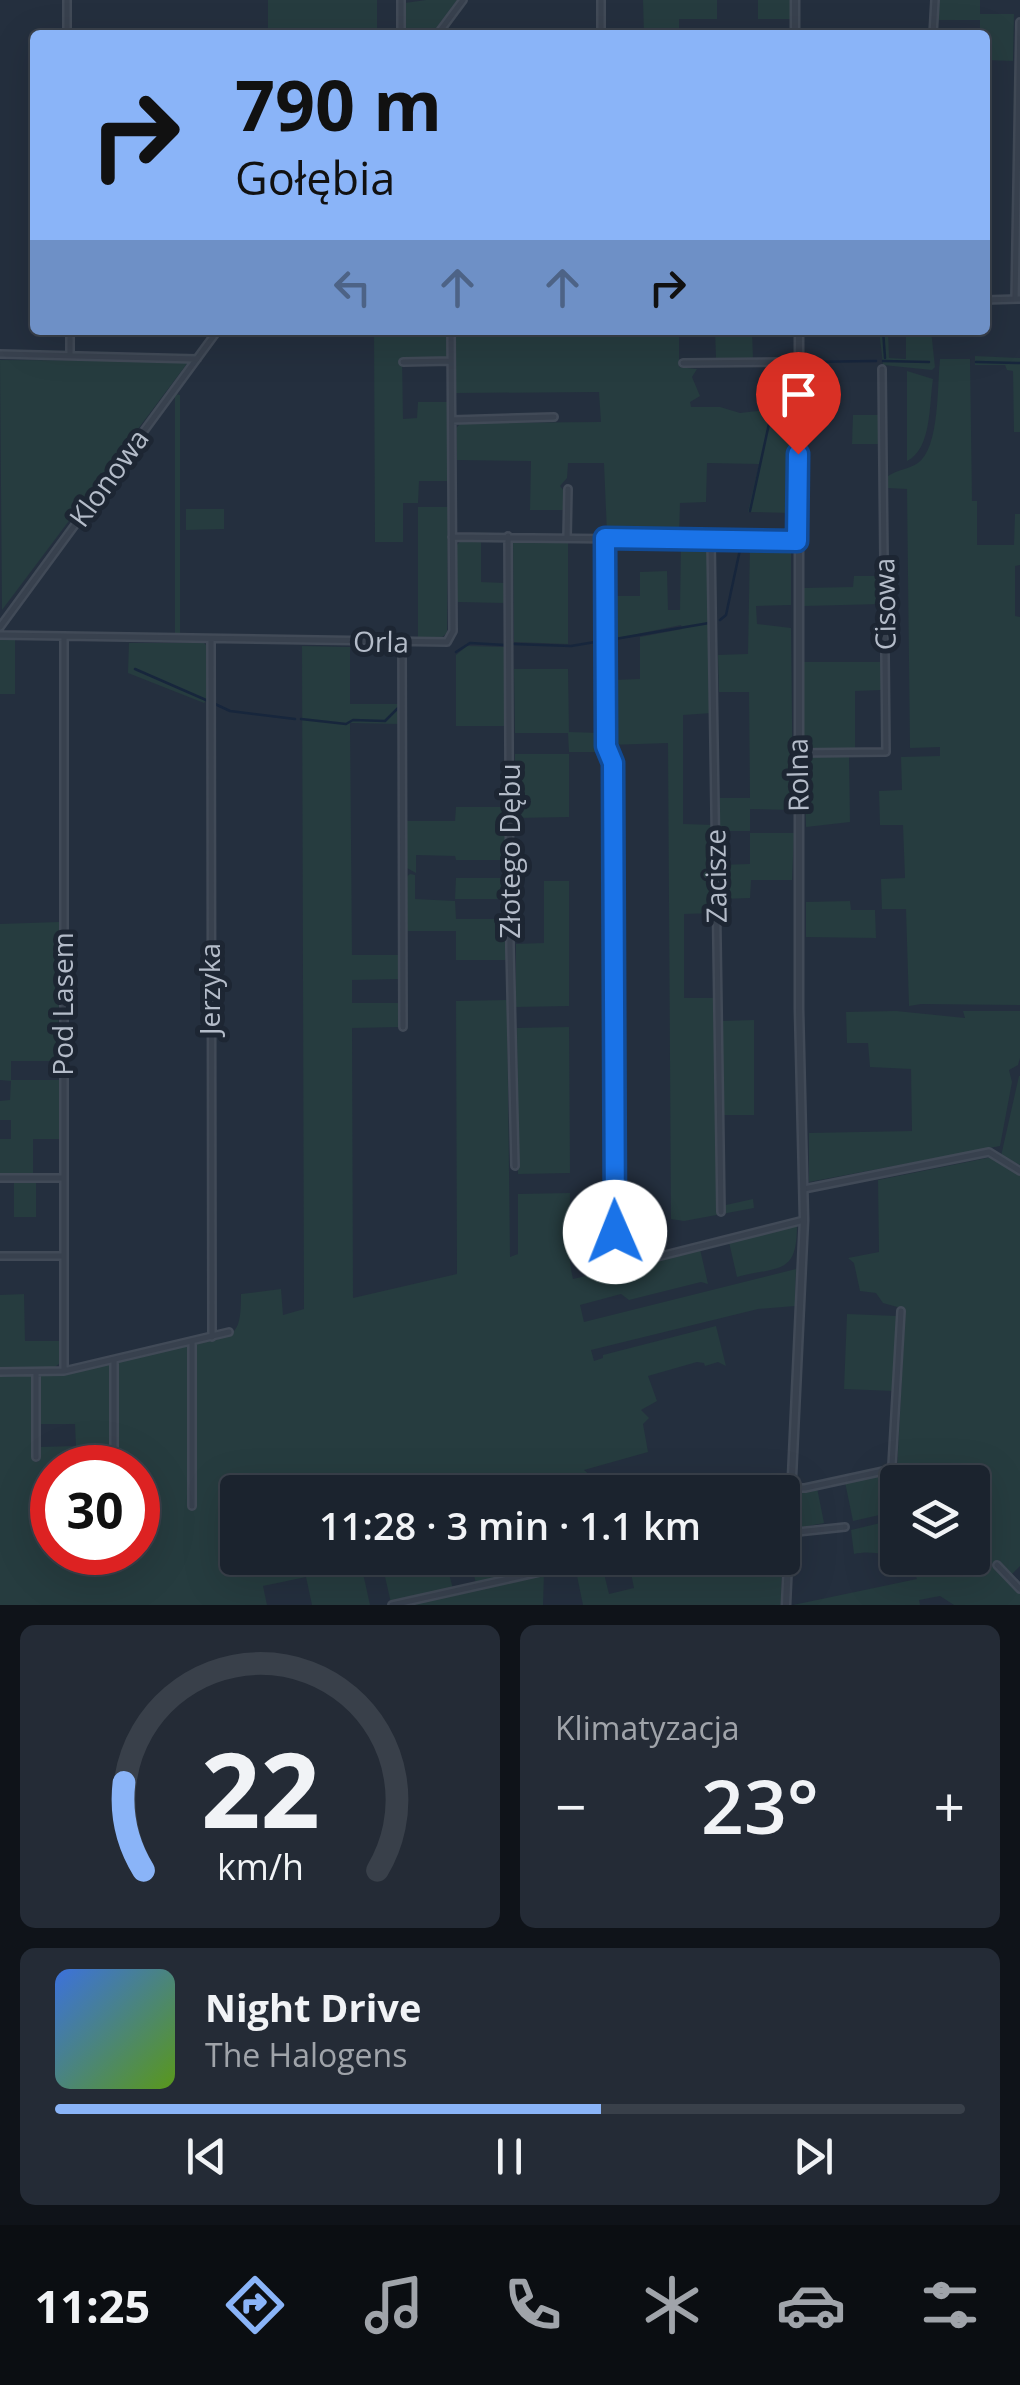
<!DOCTYPE html>
<html lang="pl">
<head>
<meta charset="utf-8">
<style>
  :root { --surface:#1b232e; --page:#242b36; --text:#f1f3f6; --muted:#a0a4aa; --line:#39404a; --accent:#8ab4f8 }
  body { margin:0; font-family:"Open Sans",sans-serif; background:var(--page); color:var(--text); height:100vh; display:flex; flex-direction:column; font-size:38px; white-space:nowrap }
  * { box-sizing:border-box; margin:0 }
  p { font-size:32px; color:var(--muted) }
  .icon { flex:none; width:55px; height:55px; fill:none; stroke:currentColor; stroke-width:2; stroke-linecap:round; stroke-linejoin:round }
  .map { position:relative; height:1605px; overflow:hidden }
  .sheet { display:flex; flex-direction:column; gap:20px; padding:20px; background:#0f1319; flex:1 }
  .sheet>* { flex:none }
  .top-card { position:absolute; left:30px; top:30px; width:960px; height:305px; border-radius:10px; box-shadow:0 10px 40px #0002,0 0 0 2px var(--line); background:#8ab4f8; color:#111; overflow:hidden }
  .fabs { position:absolute; left:880px; top:1465px; display:grid; gap:20px }
  .fabs a { display:grid; place-items:center; width:110px; height:110px; border-radius:10px; background:var(--surface); box-shadow:0 10px 40px #0002,0 0 0 2px var(--line); font-size:50px }
  .speed { position:absolute; left:30px; top:1445px; display:flex; gap:20px; font-size:50px; font-weight:700; text-align:center }
  .speed>* { display:grid; place-content:center; width:130px; height:130px; border-radius:50%; background:var(--surface); box-shadow:0 10px 40px #0002,0 0 0 2px var(--line); line-height:1 }
  .speed .limit { border:15px solid #d22; background:#fff; color:#111 }
  .pin { position:absolute; display:grid; place-items:center; width:85px; height:85px; color:#fff; margin:-102px -42px; border-radius:50% 50% 50% 0; rotate:-45deg; box-shadow:0 0 10px #0007 }
  .pin .icon { rotate:45deg }
  .me { position:absolute; width:110px; margin:-55px; rotate:359deg; stroke-linejoin:round; filter:drop-shadow(0 0 8px #0008) }
  .turn { display:flex; align-items:center; gap:35px; height:210px; padding:0 40px; font-size:45px }
  .turn .icon { width:130px; height:130px; stroke-width:2.5 }
  .turn b { display:block; font-size:70px; line-height:85px }
  .lanes { display:flex; align-items:center; height:95px; padding:0 40px; background:#0003; justify-content:center; gap:50px; direction:ltr }
  .lanes .off { opacity:.35 }
  .big { font-size:75px; font-weight:600; line-height:1.1 }
  .sheet .card { flex:1; display:flex; flex-direction:column; justify-content:center; gap:15px; min-width:0; padding:0 35px; border-radius:15px; background:var(--page) }
  .sheet .dial { align-items:center; gap:0 }
  .dial svg { height:260px; overflow:visible; fill:none; stroke:var(--line); stroke-width:7; stroke-linecap:round; text-anchor:middle }
  .dial text { fill:var(--text); stroke:none }
  .song { display:flex; align-items:center; gap:30px }
  .cover { width:120px; height:120px; border-radius:15px; background:linear-gradient(135deg,hsl(220 70% 55%),hsl(90 70% 35%)) }
  .played { height:10px; border-radius:5px; background:linear-gradient(90deg,var(--accent) 60%,var(--line) 60%) }
  .keys { display:flex; justify-content:space-around; direction:ltr }
  .heat { display:flex; justify-content:space-between; align-items:center; font-size:55px; direction:ltr }
  .sheet .tiles { flex:1; display:grid; gap:20px; grid-template-columns:1fr 1fr }
  .card:last-child { grid-column:span 2 }
  .trip { position:absolute; left:220px; top:1475px; width:580px; height:100px; border-radius:10px; background:var(--surface); box-shadow:0 10px 40px #0002,0 0 0 2px var(--line); font-weight:600; line-height:100px; text-align:center }
  .menu { display:flex; height:160px; justify-content:space-around; align-items:center; background:#0b0e12; color:var(--muted) }
  .menu .icon { width:70px; height:70px }
  .menu .active { color:var(--accent) }
  .menu b { font-size:45px; color:var(--text) }
  .map>svg:first-child { display:block }
</style>
</head>
<body>
<div class="map">
<svg width="1020" height="1605" viewBox="0 0 1020 1605">
  <rect width="100%" height="100%" fill="#242f3e"/>
  <!-- green -->
  <path fill="#263c3f" d="M 268,0 L 377,0 L 377,35 L 268,35 Z
    M 426,0 L 457,0 L 431,35 L 405,35 L 405,3 Z
    M 643,0 L 717,0 L 717,19 L 679,19 L 679,35 L 644,35 Z
    M 758,0 L 790,0 L 791,19 L 758,19 Z
    M 938,0 L 980,0 L 980,14 L 1014,14 L 1013,61 L 985,60 L 985,35 L 980,35 L 980,20 L 938,20 Z
    M 374,330 L 447,330 L 447,359 L 402,358 L 403,419 L 417,418 L 418,402 L 447,402 L 448,481 L 419,481 L 418,503 L 403,503 L 403,542 L 375,542 Z
    M 455,330 L 679,330 L 679,367 L 697,369 L 692,377 L 700,396 L 690,402 L 691,407 L 720,407 L 740,413 L 776,409 L 784,373 L 793,372 L 793,513 L 748,512 L 759,464 L 707,463 L 706,502 L 680,503 L 679,536 L 607,533 L 604,463 L 568,463 L 567,478 L 560,486 L 564,491 L 564,510 L 530,510 L 531,461 L 457,460 L 456,428 L 461,423 L 601,422 L 599,392 L 456,393 Z
    M 879,330 L 888,330 L 889,358 L 906,359 L 906,330 L 931,330 L 935,367 L 932,370 L 883,365 Z
    M 715,331 L 752,331 L 753,358 L 716,358 Z
    M 975,356 L 1020,358 L 1020,432 L 1014,432 L 1013,371 L 1007,370 L 1005,365 L 975,365 Z
    M 940,359 L 970,359 L 972,501 L 977,501 L 977,545 L 1014,545 L 1015,514 L 1020,514 L 1020,565 L 1015,566 L 1015,616 L 1020,617 L 1020,1005 L 921,1004 L 909,1006 L 906,909 L 882,909 L 881,879 L 905,878 L 903,825 L 880,825 L 879,791 L 902,790 L 901,757 L 940,756 L 940,747 L 910,748 L 907,489 L 888,488 L 888,476 C 897,470 909,469 918,463 C 940,447 937,385 940,359 Z
    M 0,360 L 189,361 L 2,610 Z
    M 907,371 L 933,379 C 929,404 932,449 907,461 Z
    M 175,394 L 180,395 L 180,636 L 175,636 Z
    M 853,415 L 880,415 L 880,444 L 852,444 Z
    M 418,507 L 448,507 L 447,633 L 440,639 L 418,638 Z
    M 186,509 L 224,509 L 224,529 L 186,530 Z
    M 461,540 L 481,540 L 481,582 L 505,583 L 505,603 L 457,602 L 457,545 Z
    M 513,541 L 568,542 L 568,644 L 514,642 Z
    M 681,543 L 709,544 L 712,713 L 683,715 L 683,824 L 713,825 L 715,913 L 684,914 L 684,998 L 715,998 L 717,1207 L 753,1199 L 754,1208 L 684,1221 L 671,1219 L 668,743 L 608,745 L 608,675 L 613,680 L 640,679 L 640,637 L 682,629 L 681,625 L 608,640 L 608,596 L 640,596 L 640,572 L 667,571 L 668,610 L 680,610 Z
    M 750,544 L 791,544 L 791,605 L 756,606 L 757,624 L 791,628 L 793,810 L 750,809 L 750,831 L 720,831 L 719,798 L 750,798 L 749,692 L 719,692 L 718,655 L 748,654 Z
    M 854,576 L 881,576 L 882,604 L 804,606 L 804,588 L 853,587 Z
    M 0,640 L 15,640 L 15,694 L 0,694 Z
    M 129,643 L 204,643 L 208,647 L 208,698 L 204,703 L 128,673 Z
    M 302,646 L 350,647 L 350,704 L 399,704 L 399,724 L 350,723 L 352,955 L 400,955 L 400,979 L 352,980 L 352,1003 L 400,1003 L 400,1027 L 352,1028 L 353,1298 L 457,1274 L 456,1001 L 507,1000 L 510,1257 L 518,1254 L 518,1194 L 570,1193 C 570,1223 566,1251 573,1279 L 700,1249 L 708,1284 L 701,1282 L 629,1300 L 621,1294 L 580,1305 L 584,1322 L 796,1269 L 795,1306 L 758,1309 L 591,1350 L 594,1361 L 603,1358 L 603,1355 L 716,1326 L 726,1366 L 718,1362 L 705,1366 L 704,1363 L 697,1362 L 648,1376 L 657,1401 L 641,1410 L 649,1418 L 643,1424 L 648,1452 L 584,1470 L 609,1492 L 238,1492 L 238,1558 L 445,1558 L 453,1589 L 391,1603 L 383,1568 L 363,1573 L 370,1605 L 312,1605 L 306,1577 L 263,1586 L 267,1605 L 0,1605 L 0,1376 L 33,1376 L 34,1460 L 38,1462 L 39,1447 L 76,1446 L 75,1424 L 39,1424 L 40,1376 L 68,1374 L 109,1363 L 111,1365 L 111,1467 L 52,1468 L 52,1552 L 138,1552 L 138,1468 L 117,1467 L 116,1361 L 189,1345 L 190,1506 L 194,1508 L 195,1344 C 235,1336 241,1337 241,1294 L 281,1289 L 283,1315 L 304,1309 Z
    M 467,646 L 505,647 L 506,726 L 456,726 L 456,655 Z
    M 804,662 L 882,662 L 882,690 L 855,691 L 855,748 L 804,748 Z
    M 514,669 L 568,669 L 569,732 L 601,733 L 605,756 L 600,752 L 569,752 L 568,733 L 515,733 Z
    M 515,754 L 569,754 L 569,817 L 515,818 Z
    M 804,756 L 849,757 L 850,822 L 806,827 Z
    M 456,807 L 506,807 L 507,860 L 456,860 L 455,856 L 416,855 L 416,873 L 407,868 L 407,821 L 455,821 Z
    M 750,833 L 794,833 L 792,880 L 751,880 L 750,898 L 720,899 L 720,865 L 750,864 Z
    M 410,874 L 415,875 L 415,899 L 455,901 L 456,919 L 507,919 L 507,960 L 456,960 L 456,931 L 407,931 L 406,877 Z
    M 456,878 L 507,878 L 507,899 L 455,899 Z
    M 544,881 L 569,881 L 569,1006 L 516,1007 L 516,944 L 544,943 Z
    M 850,901 L 851,910 L 875,910 L 876,938 L 806,937 L 806,902 Z
    M 60,922 L 58,1061 L 11,1061 L 11,1080 L 59,1080 L 59,1139 L 33,1139 L 33,1174 L 0,1174 L 0,1139 L 11,1139 L 11,1120 L 0,1120 L 0,1101 L 10,1100 L 11,1081 L 0,1080 L 0,924 Z
    M 896,1011 L 965,1018 L 963,1011 L 1020,1011 L 1020,1058 L 1018,1065 L 1009,1070 L 1012,1082 L 1000,1146 L 809,1182 L 809,1133 L 912,1131 L 911,1069 L 870,1067 L 868,1043 L 847,1043 L 846,1012 Z
    M 754,1020 L 754,1115 L 723,1115 L 722,1021 Z
    M 569,1027 L 570,1173 L 518,1174 L 517,1028 Z
    M 1019,1076 L 1020,1076 L 1020,1165 L 1001,1156 Z
    M 997,1156 L 1020,1175 L 1020,1566 L 1011,1575 L 996,1560 L 991,1565 L 1020,1594 L 1020,1605 L 954,1605 L 940,1596 L 919,1600 L 920,1605 L 793,1605 L 917,1579 C 911,1560 878,1548 854,1554 L 851,1530 L 897,1519 L 898,1558 L 972,1558 L 972,1482 L 898,1482 L 897,1511 L 853,1521 L 845,1482 L 897,1470 L 905,1317 L 901,1308 L 883,1303 L 876,1293 L 860,1291 L 854,1263 L 848,1258 L 879,1252 L 878,1180 Z
    M 36,1181 L 36,1217 L 14,1217 L 14,1182 Z
    M 797,1225 C 797,1275 780,1266 737,1277 L 729,1242 Z
    M 24,1294 L 25,1341 L 60,1341 L 60,1363 L 55,1367 L 0,1368 L 0,1295 Z
    M 847,1314 L 897,1316 L 894,1391 L 844,1389 Z
    M 817,1488 L 824,1523 L 793,1529 L 796,1492 Z
    M 470,1558 L 569,1558 L 570,1561 L 476,1584 Z
    M 628,1558 L 782,1558 L 781,1605 L 583,1605 L 575,1566 L 601,1561 L 609,1594 L 634,1588 Z
    M 544,1573 L 543,1605 L 407,1605 Z"/>
  <g fill="none" stroke-linecap="round" stroke-linejoin="round">
    <!-- stream -->
    <path stroke="#17263c" stroke-width="2.5" d="M 883,330 L 885,358
      M 883,361 L 929,362
      M 805,362 L 876,361
      M 976,362 L 1020,363
      M 750,511 L 780,373
      M 720,620 L 726,615 L 741,545
      M 615,639 L 709,623
      M 514,644 L 571,646 L 601,641
      M 456,652 L 470,643 L 505,645
      M 135,669 L 206,700
      M 215,704 L 230,711 L 295,719
      M 301,719 L 346,724 L 353,720 L 385,721 L 400,706"/>
    <!-- minor casing -->
    <g stroke="#414a57" stroke-width="10">
      <path id="minor" d="M 67,0 L 67,35
        M 401,0 L 401,35
        M 437,35 L 463,0
        M 601,35 L 601,0
        M 933,35 L 935,0
        M 1015,299 L 1020,22
        M 985,300 L 1020,299
        M 70,330 L 70,355
        M 0,354 L 197,359
        M 403,362 L 451,361
        M 683,363 L 799,362
        M 452,420 L 554,417
        M 508,536 L 510,948 L 515,1166
        M 452,537 L 797,541
        M 567,538 L 568,489
        M 605,538 L 606,746 L 613,763 L 615,1232
        M 711,540 L 721,1212
        M 0,627 L 218,330
        M 0,635 L 447,642 L 453,631 L 451,330
        M 64,637 L 64,1371
        M 211,641 L 212,1337
        M 402,643 L 403,1027
        M 798,753 L 886,752 L 882,369
        M 0,1178 L 62,1178
        M 804,1189 L 989,1152 L 1020,1171
        M 0,1256 L 64,1256
        M 653,1258 L 804,1220
        M 192,1343 L 192,1506
        M 0,1372 L 64,1371 L 229,1332
        M 36,1372 L 36,1457
        M 114,1468 L 114,1360
        M 791,1488 L 805,1488 L 888,1470 L 892,1465 L 901,1311
        M 788,1533 L 845,1527
        M 997,1565 L 1020,1589
        M 392,1605 L 602,1558"/>
    </g>
    <!-- tertiary casing -->
    <g stroke="#414a57" stroke-width="11">
      <path id="tertiary" d="M 795,0 L 795,35
        M 786,1605 L 804,1220 L 799,1009 L 799,330"/>
    </g>
    <!-- minor -->
    <use href="#minor" stroke="#38414e" stroke-width="5"/>
    <!-- tertiary -->
    <use href="#tertiary" stroke="#38414e" stroke-width="6"/>
  </g>
  <g fill="none" stroke-linecap="round" stroke-linejoin="round">
    <!-- route casing -->
    <g stroke="#114b97" stroke-width="25">
      <path id="route" d="M 615,1232 L 613,763 L 606,746 L 605,538 L 797,541 L 798,454"/>
    </g>
    <!-- route -->
    <use href="#route" stroke="#1a73e8" stroke-width="18"/>
  </g>
  <g text-anchor="middle" stroke-width="10" stroke-linejoin="round" paint-order="stroke">
    <!-- street labels -->
    <g font-size="28" fill="#b4bcc9" stroke="#1d2633">
      <text transform="translate(109 478) rotate(-54)" y="10">Klonowa</text>
      <text transform="translate(885 604) rotate(-91)" y="10">Cisowa</text>
      <text transform="translate(381 642) rotate(1)" y="10">Orla</text>
      <text transform="translate(798 775) rotate(-91)" y="10">Rolna</text>
      <text transform="translate(510 851) rotate(-90)" y="10">Złotego Dębu</text>
      <text transform="translate(716 876) rotate(-91)" y="10">Zacisze</text>
      <text transform="translate(210 989) rotate(-90)" y="10">Jerzyka</text>
      <text transform="translate(63 1004) rotate(-90)" y="10">Pod Lasem</text>
    </g>
  </g>
</svg>
<div class="fabs">
<a><svg class="icon" aria-label="layers" viewBox="0 0 24 24"><path d="M12 4l9 5-9 5-9-5zM3 14l9 5 9-5"/></svg></a>
</div>
<div class="speed"><div class="limit">30</div></div>
<div class="pin" style="left:798px;top:454px;background:#d93025"><svg class="icon" aria-label="arrive" viewBox="0 0 24 24"><path d="M6 21V4h12l-3 4 3 4H6"/></svg></div>
<svg class="me" style="left:615px;top:1232px" viewBox="-20 -20 40 40"><circle r="19" fill="#fff"/><path d="M0-13L10 11 0 6-10 11z" fill="#1a73e8"/></svg>
<div class="trip">11:28 · 3 min · 1.1 km</div>
<div class="top-card">
<div class="turn"><svg class="icon" aria-label="right" viewBox="0 0 24 24"><path d="M7 20v-9h11M14 6l5 5-5 5"/></svg><div><b>790 m</b>Gołębia</div></div>
<div class="lanes"><svg class="icon off" aria-label="left" viewBox="0 0 24 24"><path d="M17 20v-9H6M10 6l-5 5 5 5"/></svg><svg class="icon off" aria-label="ahead" viewBox="0 0 24 24"><path d="M12 20V5M6 11l6-6 6 6"/></svg><svg class="icon off" aria-label="ahead" viewBox="0 0 24 24"><path d="M12 20V5M6 11l6-6 6 6"/></svg><svg class="icon" aria-label="right" viewBox="0 0 24 24"><path d="M7 20v-9h11M14 6l5 5-5 5"/></svg></div>
</div>
</div>
<section class="sheet">
<div class="tiles">
<div class="card dial"><svg viewBox="0 0 100 80">
<path d="M14 69A42 42 0 1 1 86 69"/>
<path d="M14 69A42 42 0 0 1 8 42" stroke="#8ab4f8"/>
<text x="50" y="56" font-size="32" font-weight="700">22</text>
<text x="50" y="72" font-size="11">km/h</text>
</svg></div>
<div class="card"><p>Klimatyzacja</p>
<div class="heat"><a>−</a><b class="big">23°</b><a>+</a></div>
</div>
<div class="card">
<div class="song"><i class="cover"></i><div><b>Night Drive</b><p>The Halogens</p></div></div>
<div class="played"></div>
<div class="keys"><svg class="icon" aria-label="previous" viewBox="0 0 24 24"><path d="M18 5L8 12l10 7zM5 5v14"/></svg><svg class="icon" aria-label="pause" viewBox="0 0 24 24"><path d="M8 5v14M16 5v14"/></svg><svg class="icon" aria-label="next" viewBox="0 0 24 24"><path d="M6 5l10 7-10 7zM19 5v14"/></svg></div>
</div>
</div>
</section>
<nav class="menu">
<b>11:25</b>
<svg class="icon active" aria-label="directions" viewBox="0 0 24 24"><path d="M12 3l9 9-9 9-9-9zM9 14v-3h6M13 9l2 2-2 2"/></svg>
<svg class="icon" aria-label="music" viewBox="0 0 24 24"><path d="M9 18V5l10-2v13"/><circle cx="6" cy="18" r="3"/><circle cx="16" cy="16" r="3"/></svg>
<svg class="icon" aria-label="phone" viewBox="0 0 24 24"><path d="M5 4h4l2 5-3 2q2 4 5 5l2-3 5 2v4C11 20 4 13 5 4z"/></svg>
<svg class="icon" aria-label="climate" viewBox="0 0 24 24"><path d="M12 3v18M4 7l16 10M4 17L20 7"/></svg>
<svg class="icon" aria-label="car" viewBox="0 0 24 24"><path d="M5 17H2v-5l4-1 3-4h7l3 4 3 1v5h-3M9 17h6M6 11h13"/><circle cx="7" cy="17" r="2"/><circle cx="17" cy="17" r="2"/></svg>
<svg class="icon" aria-label="filters" viewBox="0 0 24 24"><path d="M4 7h16M4 17h16"/><circle cx="9" cy="7" r="2"/><circle cx="15" cy="17" r="2"/></svg>
</nav>
</body>
</html>
